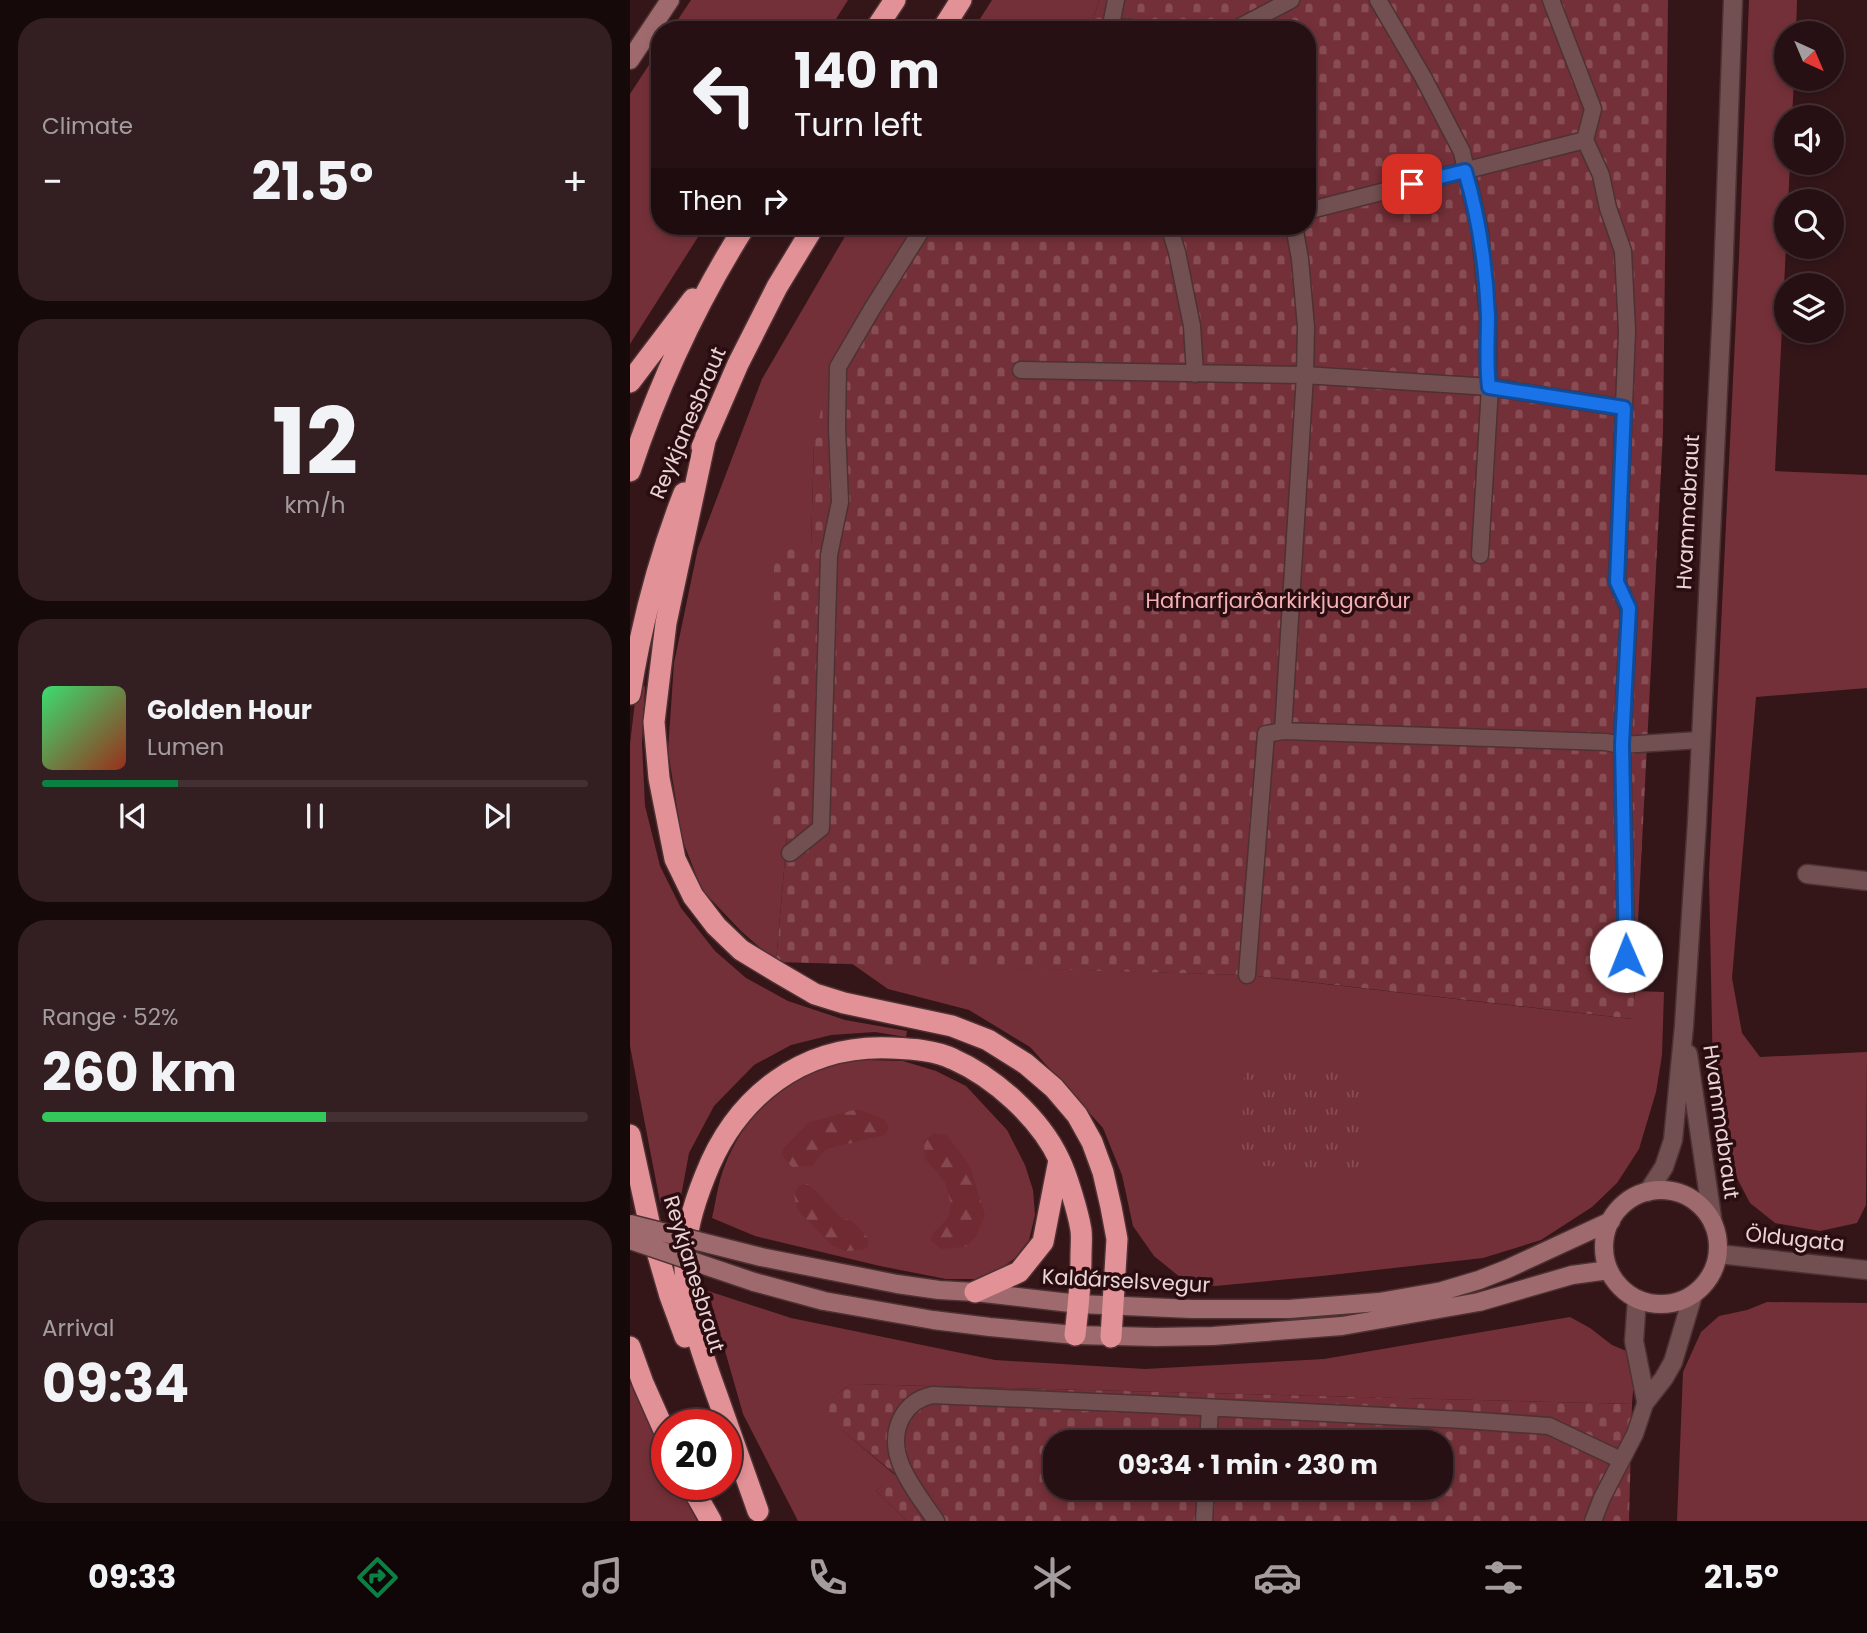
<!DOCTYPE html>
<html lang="en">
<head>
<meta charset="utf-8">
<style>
  :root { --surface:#271013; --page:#331e21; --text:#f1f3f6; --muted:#a49da0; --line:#433033; --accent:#0b8043 }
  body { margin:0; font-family:Poppins,sans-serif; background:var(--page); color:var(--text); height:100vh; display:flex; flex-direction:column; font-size:26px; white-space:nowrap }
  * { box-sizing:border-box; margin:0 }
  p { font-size:23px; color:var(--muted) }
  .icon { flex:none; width:38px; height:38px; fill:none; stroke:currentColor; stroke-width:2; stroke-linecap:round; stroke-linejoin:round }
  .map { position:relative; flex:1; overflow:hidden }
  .details { display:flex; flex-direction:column; gap:18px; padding:18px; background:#15090a; width:630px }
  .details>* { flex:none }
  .banner { position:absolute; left:21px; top:21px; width:665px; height:214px; border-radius:28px; box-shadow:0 4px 10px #0003,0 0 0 2px var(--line); background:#271013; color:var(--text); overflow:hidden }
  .needle { width:46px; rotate:136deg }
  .tools { position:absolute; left:1144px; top:21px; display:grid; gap:14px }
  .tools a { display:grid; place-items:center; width:70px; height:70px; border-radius:50%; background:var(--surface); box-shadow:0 4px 10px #0003,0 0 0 2px var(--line); font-size:35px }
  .speed { position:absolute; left:21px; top:1409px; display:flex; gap:14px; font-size:35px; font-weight:700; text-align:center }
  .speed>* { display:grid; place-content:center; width:91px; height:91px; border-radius:50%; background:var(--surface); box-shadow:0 4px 10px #0003,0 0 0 2px var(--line); line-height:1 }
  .speed .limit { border:10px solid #d22; background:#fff; color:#111 }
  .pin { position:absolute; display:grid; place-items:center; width:60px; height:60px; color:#fff; margin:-30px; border-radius:14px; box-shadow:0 4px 10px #0006 }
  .me { position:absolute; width:77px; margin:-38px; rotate:359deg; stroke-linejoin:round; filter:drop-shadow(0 0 5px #0008) }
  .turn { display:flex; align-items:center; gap:24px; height:147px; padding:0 28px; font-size:32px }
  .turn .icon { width:91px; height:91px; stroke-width:2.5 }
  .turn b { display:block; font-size:49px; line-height:60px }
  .then { display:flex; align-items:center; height:66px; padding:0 28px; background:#0003; gap:14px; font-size:26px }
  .big { font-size:52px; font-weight:700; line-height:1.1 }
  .details .tile { flex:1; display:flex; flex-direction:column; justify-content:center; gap:10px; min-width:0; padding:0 24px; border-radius:28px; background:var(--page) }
  .details .dial { align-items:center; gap:0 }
  .dial b { font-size:91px; line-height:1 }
  .song { display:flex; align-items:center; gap:21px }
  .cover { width:84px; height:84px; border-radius:10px; background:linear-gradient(135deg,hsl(140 70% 55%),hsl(10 70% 35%)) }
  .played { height:7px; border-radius:4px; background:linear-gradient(90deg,var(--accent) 25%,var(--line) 25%) }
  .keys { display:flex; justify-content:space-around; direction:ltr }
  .heat { display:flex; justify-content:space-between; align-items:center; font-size:38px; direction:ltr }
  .charge { height:10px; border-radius:5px; background:linear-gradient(90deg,#34c759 52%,var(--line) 0) }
  .trip { position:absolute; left:413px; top:1430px; width:410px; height:70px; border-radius:28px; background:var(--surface); box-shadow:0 4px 10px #0003,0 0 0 2px var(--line); font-weight:700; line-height:70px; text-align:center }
  .menu { display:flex; height:112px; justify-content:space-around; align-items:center; background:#100608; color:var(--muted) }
  .menu .icon { width:49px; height:49px }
  .menu .on { color:var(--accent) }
  .menu b { font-size:32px; color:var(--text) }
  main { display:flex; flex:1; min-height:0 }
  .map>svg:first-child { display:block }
</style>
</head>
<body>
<main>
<section class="details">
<div class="tile"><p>Climate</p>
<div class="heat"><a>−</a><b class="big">21.5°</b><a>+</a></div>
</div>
<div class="tile dial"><b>12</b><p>km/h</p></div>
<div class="tile">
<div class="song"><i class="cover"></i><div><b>Golden Hour</b><p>Lumen</p></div></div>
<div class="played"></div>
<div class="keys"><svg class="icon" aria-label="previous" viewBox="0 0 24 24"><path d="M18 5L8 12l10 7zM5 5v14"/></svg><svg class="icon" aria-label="pause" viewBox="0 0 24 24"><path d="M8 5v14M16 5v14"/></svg><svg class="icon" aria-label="next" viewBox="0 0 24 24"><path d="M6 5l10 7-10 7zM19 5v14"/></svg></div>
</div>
<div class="tile"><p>Range · 52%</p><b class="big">260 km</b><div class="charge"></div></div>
<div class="tile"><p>Arrival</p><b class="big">09:34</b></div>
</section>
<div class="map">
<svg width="1237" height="1521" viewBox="0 0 1237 1521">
  <defs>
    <pattern id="forest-firs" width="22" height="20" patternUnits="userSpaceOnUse" patternTransform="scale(1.75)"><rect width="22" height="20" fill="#702a32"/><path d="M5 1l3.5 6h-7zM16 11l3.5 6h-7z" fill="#85484f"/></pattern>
    <pattern id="cemetery-stones" width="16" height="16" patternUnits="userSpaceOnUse" patternTransform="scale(1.75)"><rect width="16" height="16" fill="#743038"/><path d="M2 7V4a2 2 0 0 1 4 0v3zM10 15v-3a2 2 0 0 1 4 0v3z" fill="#884d54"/></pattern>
    <pattern id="park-tufts" width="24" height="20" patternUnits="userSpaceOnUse" patternTransform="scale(1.75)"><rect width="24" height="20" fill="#743038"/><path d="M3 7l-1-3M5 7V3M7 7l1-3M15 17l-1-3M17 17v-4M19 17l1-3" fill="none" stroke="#884d54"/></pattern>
  </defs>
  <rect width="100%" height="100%" fill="#341619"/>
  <!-- green -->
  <path fill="#743038" d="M 61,0 L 218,0 L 199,30 L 41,30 Z
    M 362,0 L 469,0 L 460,30 L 343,30 Z
    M 1119,0 L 1167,0 L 1166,33 L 1157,33 L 1157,79 L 1164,79 L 1162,117 L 1157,117 L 1157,163 L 1160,163 L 1145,471 L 1237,475 L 1237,688 L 1126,697 L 1102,978 L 1112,1033 L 1130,1057 L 1237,1052 L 1236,1205 L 1227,1223 L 1190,1231 L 1145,1223 L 1120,1203 L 1095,1155 L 1083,1078 L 1079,874 L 1109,257 Z
    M 30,48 L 30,226 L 75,226 L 0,344 L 0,94 Z
    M 221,226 L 287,226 L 184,444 L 181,547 L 140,837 L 157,836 L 146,962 L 111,931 L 72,890 L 52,839 L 38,751 L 44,663 L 68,548 L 132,379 Z
    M 12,683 L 15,687 L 12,743 L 15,806 L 30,866 L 51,908 L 85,951 L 116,978 L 158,1001 L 215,1020 L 277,1031 L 276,1037 L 245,1032 L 201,1035 L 161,1045 L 124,1065 L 84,1106 L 59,1153 L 49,1207 L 30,1202 L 0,1046 L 0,744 L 7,685 Z
    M 221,963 L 617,975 L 1002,1019 L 1005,991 L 1034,992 L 1032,1055 L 1026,1092 L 1009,1149 L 987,1183 L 962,1207 L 911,1240 L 853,1258 L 692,1276 L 585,1286 L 556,1282 L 524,1256 L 503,1226 L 492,1175 L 473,1128 L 400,1047 L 339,1010 L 258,989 Z
    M 235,1060 L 273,1061 L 306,1071 L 336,1086 L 377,1130 L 395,1165 L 403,1190 L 405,1215 L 399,1240 L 385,1258 L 368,1271 L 348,1279 L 316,1279 L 250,1266 L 125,1236 L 82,1218 C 86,1201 88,1182 95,1165 C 113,1118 153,1077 203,1064 C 213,1061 225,1061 235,1060 Z
    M 78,1291 L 161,1318 L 365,1360 L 515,1369 L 694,1359 L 940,1317 L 960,1328 L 982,1345 L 1006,1355 L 1002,1404 L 221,1384 L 187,1409 L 265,1475 L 246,1491 L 277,1521 L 168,1521 L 113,1414 Z
    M 1137,1302 L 1237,1303 L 1237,1521 L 1047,1521 L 1053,1372 L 1071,1332 L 1089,1316 L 1117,1310 Z
    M 0,1383 L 37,1461 L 37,1484 L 48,1484 L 67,1521 L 0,1521 Z"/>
  <!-- forest -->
  <path fill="url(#forest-firs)" d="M 228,1109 L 254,1119 L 259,1128 L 255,1135 L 196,1149 L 182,1166 L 162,1167 L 151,1155 L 153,1149 L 179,1122 Z
    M 304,1133 L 317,1135 L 340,1166 L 355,1215 L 346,1237 L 335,1247 L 311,1249 L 300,1240 L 303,1233 L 318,1218 L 321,1204 L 315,1182 L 295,1159 L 294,1141 Z
    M 178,1184 L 187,1192 L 211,1218 L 222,1221 L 238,1238 L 238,1246 L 233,1250 L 215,1251 L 201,1245 L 167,1209 L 164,1194 L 169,1185 Z"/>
  <!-- cemetery -->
  <path fill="url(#cemetery-stones)" fill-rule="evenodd" d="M 469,0 L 1038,0 L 1033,432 L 1003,1019 L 617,975 L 146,962 L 157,837 L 140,837 L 144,567 L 152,549 L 181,547 L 184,444 L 197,381 L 229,315 L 287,226 L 677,226 L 677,30 L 460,30 Z
    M 221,1384 L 1002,1404 L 999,1521 L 277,1521 L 246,1491 L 265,1474 L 186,1409 ZM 425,1442 L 810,1442 L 810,1488 L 425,1488 Z"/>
  <!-- park -->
  <path fill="url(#park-tufts)" d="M 615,1064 L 734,1069 L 730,1170 L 610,1165 Z"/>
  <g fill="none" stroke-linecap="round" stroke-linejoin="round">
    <!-- lane casing -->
    <g stroke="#4d3133" stroke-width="19">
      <path id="lane" d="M 748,0 L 793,77 L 832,152 L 850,232 L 858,316 L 858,375 L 860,387 L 850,555
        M 921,0 L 963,109 L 955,140 L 971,175 L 978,208 L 993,251 L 997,331 L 987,582 L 999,609 L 992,745 L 997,983
        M 480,30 L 486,0
        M 484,30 C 492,27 498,26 505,30
        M 604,30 L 661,0
        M 677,211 L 955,140
        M 539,226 L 547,252 L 562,326 L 565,374
        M 391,370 L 675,375 L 860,387 L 994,408
        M 653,731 L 975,742 L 992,745 L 1070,740
        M 160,853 L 191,828 L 199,555 L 210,502 L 207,427 L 208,367 L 242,309 L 294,226
        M 617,975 L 636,734 L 653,731 L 675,375 L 676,327 L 670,259 L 664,226
        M 578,1442 L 580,1408
        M 306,1521 C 286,1491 252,1454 272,1417 C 279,1404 289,1398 302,1395 L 512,1404 L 834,1420 L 919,1426 L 991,1460
        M 574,1521 L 576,1488
        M 963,1521 L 972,1498 L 1005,1434 L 1016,1401"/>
    </g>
    <!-- street casing -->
    <g stroke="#4d3133" stroke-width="21">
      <path id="street" d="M 1177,874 L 1237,881
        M 1058,1054 L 1083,1224
        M 1018,1192 L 1034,1167 L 1043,1140 L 1054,1026 L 1067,822 L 1092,308 L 1103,0
        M 1088,1254 L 1237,1270
        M 1007,1299 L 1004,1341 L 1016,1401
        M 1016,1401 L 1034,1378 L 1043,1362 L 1063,1295"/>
    </g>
    <!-- secondary casing -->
    <g stroke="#4d3133" stroke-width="21">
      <path id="secondary" d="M 0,60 L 40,0
        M974 1247a57 57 0 1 1 114 0a57 57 0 1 1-114 0Z
        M 131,1257 L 267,1284 L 309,1290 L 345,1292 L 449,1304 L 562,1309 L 659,1309 L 749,1302 L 812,1291 L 849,1280 L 877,1269 L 981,1221
        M 124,1282 L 194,1301 L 303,1320 L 360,1327 L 445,1335 L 526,1337 L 583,1336 L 712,1326 L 849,1302 L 942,1275 L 979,1270"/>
    </g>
    <!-- highway casing -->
    <g stroke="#4d3133" stroke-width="24">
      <path id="highway" d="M 245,30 L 265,0
        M 312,30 L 331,0
        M 0,382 L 63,299
        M 76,436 L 36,623 L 24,722 L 29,778 L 45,859 L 63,896 L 86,926 L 111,950 L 149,973 L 185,994 L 214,1003 L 322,1026 L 358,1040 L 396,1064 L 424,1088 L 447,1115 L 462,1142 L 473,1172 L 481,1207 L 487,1239 L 481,1337
        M 72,447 L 108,364 L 147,287 L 184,226
        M 0,471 C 28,386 67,302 115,226
        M 0,694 C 11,626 29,557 54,493
        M 0,1135 L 21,1231 L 40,1296 L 55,1337
        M 345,1292 L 389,1272 L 413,1242 L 429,1160
        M 0,1347 L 13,1383 L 37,1437
        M 60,1484 L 81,1521
        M 128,1511 C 115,1474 102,1438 89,1401 C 74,1359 57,1314 55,1269 C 54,1236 63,1206 75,1176 C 106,1096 173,1044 261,1048 C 282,1049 305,1050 323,1059 C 364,1077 410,1118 429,1159 C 437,1175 448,1212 451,1230 C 452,1238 451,1247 451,1256 C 451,1283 448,1309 445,1335"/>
    </g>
    <!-- lane -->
    <use href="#lane" stroke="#725052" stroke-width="16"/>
    <!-- street -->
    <use href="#street" stroke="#725052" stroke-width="18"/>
    <!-- secondary -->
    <use href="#secondary" stroke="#9f6a6d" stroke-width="18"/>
    <!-- highway -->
    <use href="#highway" stroke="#e29196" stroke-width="21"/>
    <!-- secondary-bridge casing -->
    <g stroke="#4d3133" stroke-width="21" stroke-linecap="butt">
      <path id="secondary-bridge" d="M 0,1224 L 131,1257
        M 0,1240 L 124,1282"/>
    </g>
    <!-- secondary-bridge -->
    <use href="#secondary-bridge" stroke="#9f6a6d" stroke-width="18"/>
  </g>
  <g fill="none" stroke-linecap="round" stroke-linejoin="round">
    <!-- route casing -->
    <g stroke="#114b97" stroke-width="18">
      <path id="route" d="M 782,184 L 835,171 C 849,218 856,267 858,316 C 858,340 856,364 859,387 L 994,408 L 987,582 L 999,608 L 992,745 L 996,956"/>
    </g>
    <!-- route -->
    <use href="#route" stroke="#1a73e8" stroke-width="12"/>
  </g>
  <g text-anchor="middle" stroke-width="7" stroke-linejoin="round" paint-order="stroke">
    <!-- street labels -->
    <g font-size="21" fill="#ead4d5" stroke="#2a0d10">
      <text transform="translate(58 423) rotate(-67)" y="7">Reykjanesbraut</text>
      <text transform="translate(1058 512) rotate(-87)" y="7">Hvammabraut</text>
      <text transform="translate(1091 1122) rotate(82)" y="7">Hvammabraut</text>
      <text transform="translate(1165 1239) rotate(6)" y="7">Öldugata</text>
      <text transform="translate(64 1274) rotate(73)" y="7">Reykjanesbraut</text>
      <text transform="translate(496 1281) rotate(3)" y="7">Kaldárselsvegur</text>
    </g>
    <!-- park labels -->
    <g font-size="21" fill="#f5b2b6" stroke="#2a0d10">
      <text x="648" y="608">Hafnarfjarðarkirkjugarður</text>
    </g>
  </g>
</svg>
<div class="tools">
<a><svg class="needle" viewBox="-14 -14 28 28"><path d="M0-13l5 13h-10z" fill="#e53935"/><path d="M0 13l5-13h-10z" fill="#a49da0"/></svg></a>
<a><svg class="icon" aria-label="sound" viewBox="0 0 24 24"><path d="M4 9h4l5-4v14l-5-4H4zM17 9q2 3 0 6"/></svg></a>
<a><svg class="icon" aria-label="search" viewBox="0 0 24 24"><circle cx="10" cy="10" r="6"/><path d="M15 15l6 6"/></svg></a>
<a><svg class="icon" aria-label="layers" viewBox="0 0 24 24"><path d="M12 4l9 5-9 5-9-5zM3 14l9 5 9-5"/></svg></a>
</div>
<div class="speed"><div class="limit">20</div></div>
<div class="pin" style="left:782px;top:184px;background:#d93025"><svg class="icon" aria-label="arrive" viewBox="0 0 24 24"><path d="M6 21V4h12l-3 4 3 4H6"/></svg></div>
<svg class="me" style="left:996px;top:956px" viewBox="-20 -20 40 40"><circle r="19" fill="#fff"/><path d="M0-13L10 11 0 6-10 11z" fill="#1a73e8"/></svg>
<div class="trip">09:34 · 1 min · 230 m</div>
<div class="banner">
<div class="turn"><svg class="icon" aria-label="left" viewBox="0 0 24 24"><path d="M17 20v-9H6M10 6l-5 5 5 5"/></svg><div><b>140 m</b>Turn left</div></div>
<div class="then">Then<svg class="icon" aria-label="right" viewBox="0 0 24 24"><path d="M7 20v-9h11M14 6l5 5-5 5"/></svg></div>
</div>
</div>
</main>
<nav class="menu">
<b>09:33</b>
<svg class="icon on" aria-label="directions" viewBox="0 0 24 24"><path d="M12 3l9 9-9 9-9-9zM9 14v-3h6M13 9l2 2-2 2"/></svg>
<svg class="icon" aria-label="music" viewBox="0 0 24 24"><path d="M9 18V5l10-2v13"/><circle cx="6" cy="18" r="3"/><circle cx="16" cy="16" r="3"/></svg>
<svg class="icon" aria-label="phone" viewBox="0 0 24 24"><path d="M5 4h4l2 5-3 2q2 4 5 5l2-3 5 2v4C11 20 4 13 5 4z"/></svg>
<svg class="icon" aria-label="climate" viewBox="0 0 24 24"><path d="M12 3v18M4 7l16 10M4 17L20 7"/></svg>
<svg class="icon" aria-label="car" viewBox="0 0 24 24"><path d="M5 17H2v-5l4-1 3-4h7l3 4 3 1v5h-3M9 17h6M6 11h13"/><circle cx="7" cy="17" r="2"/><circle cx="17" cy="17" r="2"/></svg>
<svg class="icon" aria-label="filters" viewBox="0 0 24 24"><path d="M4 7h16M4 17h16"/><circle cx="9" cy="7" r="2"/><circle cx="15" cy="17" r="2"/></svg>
<b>21.5°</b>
</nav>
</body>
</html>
